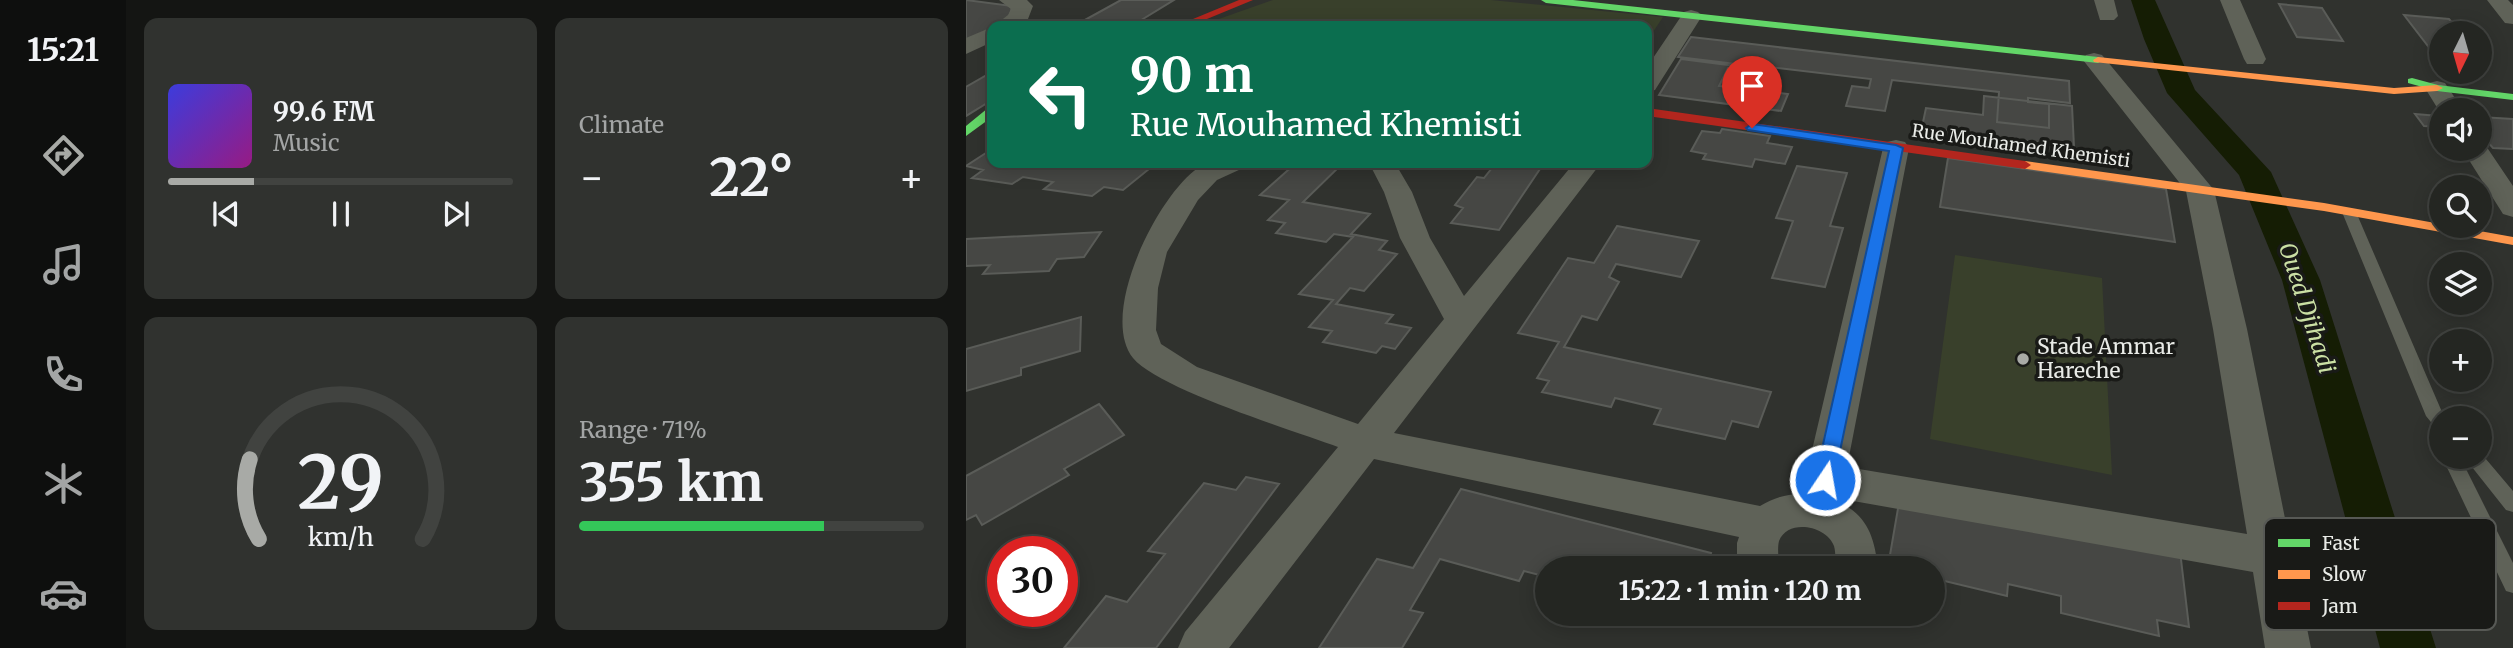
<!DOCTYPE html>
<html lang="en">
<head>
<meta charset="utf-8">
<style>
  :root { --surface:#242622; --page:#30322f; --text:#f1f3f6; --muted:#a3a5a5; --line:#414340; --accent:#a8aaa6 }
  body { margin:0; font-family:Merriweather,serif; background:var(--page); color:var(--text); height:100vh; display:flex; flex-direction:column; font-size:26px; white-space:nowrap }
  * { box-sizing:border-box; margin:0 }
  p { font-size:23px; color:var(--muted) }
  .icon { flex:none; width:38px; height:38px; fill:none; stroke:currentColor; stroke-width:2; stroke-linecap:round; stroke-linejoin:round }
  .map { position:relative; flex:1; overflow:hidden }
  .drawer { display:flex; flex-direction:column; gap:18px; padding:18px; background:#141513; width:840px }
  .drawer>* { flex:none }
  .hud { position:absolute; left:21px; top:21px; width:665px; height:147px; border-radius:14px; box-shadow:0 4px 18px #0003,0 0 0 2px var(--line); background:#0b6e4f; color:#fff; overflow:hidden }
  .needle { width:46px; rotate:185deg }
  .controls { position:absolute; left:1463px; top:21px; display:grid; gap:14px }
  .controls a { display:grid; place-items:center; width:63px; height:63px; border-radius:50%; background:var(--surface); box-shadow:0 4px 18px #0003,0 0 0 2px var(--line); font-size:35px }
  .speed { position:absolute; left:21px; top:536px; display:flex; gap:14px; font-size:35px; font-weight:700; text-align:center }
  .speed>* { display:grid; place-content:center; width:91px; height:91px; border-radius:50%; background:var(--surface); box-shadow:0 4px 18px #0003,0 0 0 2px var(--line); line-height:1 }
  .speed .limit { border:10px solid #d22; background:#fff; color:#111 }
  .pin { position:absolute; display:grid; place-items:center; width:60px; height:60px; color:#fff; margin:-72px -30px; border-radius:50% 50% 50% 0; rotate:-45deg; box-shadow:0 0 7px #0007 }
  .pin .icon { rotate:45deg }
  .me { position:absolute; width:77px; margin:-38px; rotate:12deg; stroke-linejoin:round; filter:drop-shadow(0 0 5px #0008) }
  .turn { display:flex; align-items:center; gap:24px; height:147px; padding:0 28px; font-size:32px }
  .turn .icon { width:91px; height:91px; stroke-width:2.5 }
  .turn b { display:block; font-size:49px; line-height:60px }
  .big { font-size:52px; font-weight:700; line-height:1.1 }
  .drawer .widget { flex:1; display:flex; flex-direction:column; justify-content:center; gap:10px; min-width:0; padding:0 24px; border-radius:14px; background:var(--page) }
  .drawer .dial { align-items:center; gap:0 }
  .dial svg { height:182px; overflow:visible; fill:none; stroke:var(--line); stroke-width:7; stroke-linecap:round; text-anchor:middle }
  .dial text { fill:var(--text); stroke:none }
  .song { display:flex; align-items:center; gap:21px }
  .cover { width:84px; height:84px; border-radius:10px; background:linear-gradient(135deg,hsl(240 70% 55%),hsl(310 70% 35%)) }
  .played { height:7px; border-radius:4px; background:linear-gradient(90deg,var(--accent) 25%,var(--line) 25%) }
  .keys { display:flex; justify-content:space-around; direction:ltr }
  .heat { display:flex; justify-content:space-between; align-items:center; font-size:38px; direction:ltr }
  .charge { height:10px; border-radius:5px; background:linear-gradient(90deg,#34c759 71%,var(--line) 0) }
  .drawer .tiles { flex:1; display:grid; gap:18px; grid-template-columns:repeat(2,1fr) }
  .trip { position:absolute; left:569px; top:556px; width:410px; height:70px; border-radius:35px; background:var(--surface); box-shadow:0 4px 18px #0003,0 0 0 2px var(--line); font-weight:700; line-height:70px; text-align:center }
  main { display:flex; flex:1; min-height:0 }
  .tab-bar { display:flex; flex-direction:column; width:126px; justify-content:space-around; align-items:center; background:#0e0f0e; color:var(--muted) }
  .tab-bar .icon { width:49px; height:49px }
  .tab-bar .selected { color:var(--accent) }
  .tab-bar b { font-size:32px; color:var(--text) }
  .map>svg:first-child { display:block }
</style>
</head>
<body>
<main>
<nav class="tab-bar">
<b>15:21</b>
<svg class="icon selected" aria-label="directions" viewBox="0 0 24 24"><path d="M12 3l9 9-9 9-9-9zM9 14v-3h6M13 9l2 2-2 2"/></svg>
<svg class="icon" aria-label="music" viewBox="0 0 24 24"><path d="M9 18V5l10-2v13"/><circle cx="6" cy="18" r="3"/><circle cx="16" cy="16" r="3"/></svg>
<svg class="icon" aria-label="phone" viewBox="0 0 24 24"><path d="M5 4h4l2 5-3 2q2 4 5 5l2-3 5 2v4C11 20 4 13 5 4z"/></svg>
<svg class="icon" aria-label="climate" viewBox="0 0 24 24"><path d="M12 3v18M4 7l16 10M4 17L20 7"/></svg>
<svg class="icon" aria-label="car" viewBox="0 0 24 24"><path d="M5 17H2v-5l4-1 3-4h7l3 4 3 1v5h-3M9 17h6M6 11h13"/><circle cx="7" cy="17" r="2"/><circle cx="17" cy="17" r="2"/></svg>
</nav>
<section class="drawer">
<div class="tiles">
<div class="widget">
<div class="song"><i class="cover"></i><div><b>99.6 FM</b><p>Music</p></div></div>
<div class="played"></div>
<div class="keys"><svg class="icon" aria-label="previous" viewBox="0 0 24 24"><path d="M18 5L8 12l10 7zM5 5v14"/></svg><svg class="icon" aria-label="pause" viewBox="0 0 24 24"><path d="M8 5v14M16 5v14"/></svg><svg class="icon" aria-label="next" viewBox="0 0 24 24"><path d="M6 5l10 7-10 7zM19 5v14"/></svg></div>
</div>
<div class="widget"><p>Climate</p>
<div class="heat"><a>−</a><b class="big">22°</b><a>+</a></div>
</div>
<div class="widget dial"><svg viewBox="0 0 100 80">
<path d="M14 69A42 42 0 1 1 86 69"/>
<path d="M14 69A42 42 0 0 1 10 34" stroke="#a8aaa6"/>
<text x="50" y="56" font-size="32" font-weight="700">29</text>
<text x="50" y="72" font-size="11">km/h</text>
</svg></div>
<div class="widget"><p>Range · 71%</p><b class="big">355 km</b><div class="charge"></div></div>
</div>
</section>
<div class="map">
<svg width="1547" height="648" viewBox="0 0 1547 648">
  <rect width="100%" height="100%" fill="#30322e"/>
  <!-- green -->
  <path fill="#39402b" d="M 307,0 L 525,0 L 697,17 L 681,41 L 681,26 L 233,26 Z
    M 989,255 L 1136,278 L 1146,475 L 964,439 Z"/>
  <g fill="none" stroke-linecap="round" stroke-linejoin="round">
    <!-- canal -->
    <path fill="#151d04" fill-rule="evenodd" d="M 1165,0 L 1189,0 L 1229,90 L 1305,172 L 1354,280 L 1470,648 L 1414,648 L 1316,280 L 1273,175 L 1201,93 L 1178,39 Z"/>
  </g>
  <!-- building -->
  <path fill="#464744" stroke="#5a5c58" stroke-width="2" d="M 0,0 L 46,6 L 43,21 L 26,26 L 26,30 L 0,43 Z
    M 155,0 L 208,0 L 172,22 L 160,20 L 151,26 L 108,26 Z
    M 1313,4 L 1356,8 L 1377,41 L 1331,37 Z
    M 1438,15 L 1483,19 L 1495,33 L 1475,33 L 1475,51 L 1465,50 Z
    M 725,37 L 1103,81 L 1104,103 L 1062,98 L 1062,102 L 1083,104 L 1083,128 L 1031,122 L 1033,92 L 926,80 L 919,111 L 880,106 L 886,86 L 903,88 L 905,79 L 804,67 L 793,91 L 753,86 L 762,68 L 777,70 L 779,65 L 712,57 Z
    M 715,59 L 809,71 L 799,91 L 822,94 L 815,111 L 693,95 Z
    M 26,72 L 26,100 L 0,116 L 0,87 Z
    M 1018,96 L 1106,106 L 1108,147 L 956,127 L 960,108 L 1017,115 Z
    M 1449,114 L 1473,116 L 1475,127 L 1458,126 Z
    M 1514,117 L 1547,119 L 1547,149 L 1527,148 L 1514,133 Z
    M 756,129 L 804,136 L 801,143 L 826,147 L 819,164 L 789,159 L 786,167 L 737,159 L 740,154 L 725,151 L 736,131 L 754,133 Z
    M 26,149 L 26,163 L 141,163 L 183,169 L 157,190 L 138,187 L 126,196 L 78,189 L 87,182 L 57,177 L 46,184 L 6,178 L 17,170 L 0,166 Z
    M 982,158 L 1200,189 L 1209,242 L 974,207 Z
    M 330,163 L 377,163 L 337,202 L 404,214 L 385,234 L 421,241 L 413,250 L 431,254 L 398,291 L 384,288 L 370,304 L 427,315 L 420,323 L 445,328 L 429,349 L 416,346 L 410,353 L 357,342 L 366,331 L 343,327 L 367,300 L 333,294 L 387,237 L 368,234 L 360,242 L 310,233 L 319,223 L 302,220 L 323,200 L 294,195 Z
    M 530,163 L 578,163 L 533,230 L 485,223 L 497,208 L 489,205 L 511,177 L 518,178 Z
    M 831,166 L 881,173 L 864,226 L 877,228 L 859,287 L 806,278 L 827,221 L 810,218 Z
    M 651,226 L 733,241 L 715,277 L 650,264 L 643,277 L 653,282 L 631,320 L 616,316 L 598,347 L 805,392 L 792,427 L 766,421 L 759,439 L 688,424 L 695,409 L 649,398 L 645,407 L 576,392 L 583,381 L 571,378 L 593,342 L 552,333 L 602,258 L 628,263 Z
    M 135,232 L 118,257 L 91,259 L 83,271 L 17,274 L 24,265 L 0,266 L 0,239 Z
    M 115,317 L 114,351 L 55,368 L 55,375 L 0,391 L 0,349 Z
    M 133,404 L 158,435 L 98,469 L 103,475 L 16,525 L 10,515 L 0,520 L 0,476 Z
    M 280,477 L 313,484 L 190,648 L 98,648 L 140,596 L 161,602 L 199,554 L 182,551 L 238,483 L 270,490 Z
    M 495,489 L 745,553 L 740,569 L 581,569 L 581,577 L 558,571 L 553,581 L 474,559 L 444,610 L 457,613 L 436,648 L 353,648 L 411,559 L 447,568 Z
    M 935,491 L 1214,551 L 1223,627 L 1191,620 L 1193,636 L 1095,613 L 1095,596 L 1042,584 L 1041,596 L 966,578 L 966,569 L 960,569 L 960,564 L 924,555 Z"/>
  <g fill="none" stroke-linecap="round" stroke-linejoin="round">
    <!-- lane -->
    <path fill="#5f6258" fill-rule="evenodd" d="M 1383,208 L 1390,212 L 1476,412 L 1482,418 L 1475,418 L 1475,429 L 1469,427 L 1460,416 L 1376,212 Z
      M 1514,452 L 1547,491 L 1547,512 L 1540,510 L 1498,457 L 1514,457 Z
      M 1476,457 L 1494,457 L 1547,563 L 1547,593 L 1540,591 Z"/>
    <!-- street -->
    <path fill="#5f6258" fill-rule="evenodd" d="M 33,0 L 61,0 L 67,6 L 62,19 L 54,26 L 28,26 L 42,15 L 45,9 Z
      M 1128,0 L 1148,0 L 1152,16 L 1148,20 L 1134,20 Z
      M 1254,0 L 1274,0 L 1300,59 L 1297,64 L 1281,64 L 1278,59 Z
      M 1521,0 L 1542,0 L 1547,5 L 1547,24 L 1539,23 Z
      M 725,10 L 732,12 L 736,16 L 689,90 L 681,92 L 681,67 L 718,12 Z
      M 26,27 L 26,42 L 0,54 L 0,38 Z
      M 1128,53 L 1136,55 L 1248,190 L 1281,329 L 1345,648 L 1299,648 L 1287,572 L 859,496 C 898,510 908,530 912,569 L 870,569 C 869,562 870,553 868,546 C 861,526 822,518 813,541 C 811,549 813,560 813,569 L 771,569 L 771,543 L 773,537 L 408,459 L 263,648 L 212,648 L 219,632 L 372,447 C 329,431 192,389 167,358 C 132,314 192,195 232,168 C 244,159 264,162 278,163 L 275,169 L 251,180 L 232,200 L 201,252 L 192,288 L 190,330 L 195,344 L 231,367 L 392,424 L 478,319 L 434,238 L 418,192 L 403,163 L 429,163 L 446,192 L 464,238 L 498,296 L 608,163 L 635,163 L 428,433 L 794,506 C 815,493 835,492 859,496 L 845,491 L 839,480 L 917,148 L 921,142 L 930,140 L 939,142 L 943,148 L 881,467 L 1281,534 L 1247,329 L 1220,191 L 1117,60 L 1120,55 Z
      M 1471,81 L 1479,83 L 1497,110 L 1475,110 L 1475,114 L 1459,88 L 1463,83 Z
      M 1514,142 L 1518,143 L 1547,186 L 1547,217 L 1537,214 L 1496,149 L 1514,149 Z"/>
    <!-- fast -->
    <path fill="#63d668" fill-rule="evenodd" d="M 575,0 L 607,0 L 1132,57 L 1137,60 L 1132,63 L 580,3 Z
      M 1446,78 L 1472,85 L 1547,94 L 1547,100 L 1471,91 L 1442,83 L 1442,79 Z
      M 22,108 L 26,108 L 26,117 L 0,136 L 0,126 Z"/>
    <!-- slow -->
    <path fill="#ff974d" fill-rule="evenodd" d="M 1132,57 L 1428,88 L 1471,85 L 1477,88 L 1471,91 L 1428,94 L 1128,62 L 1127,60 Z
      M 1059,161 L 1358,203 L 1547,237 L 1547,245 L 1358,211 L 1054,168 L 1053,165 Z"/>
    <!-- jam -->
    <path fill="#b3261e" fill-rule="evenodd" d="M 273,0 L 287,0 L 224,26 L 210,26 Z
      M 681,108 L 1059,161 L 1065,165 L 1059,169 L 681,116 Z"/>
  </g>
  <!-- route -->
  <path fill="#1a73e8" stroke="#114b97" stroke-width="2" d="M 786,124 L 930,145 L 937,148 L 868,480 L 866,485 L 859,487 L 852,485 L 849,480 L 923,151 L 782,130 L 780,128 Z"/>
  <!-- markers -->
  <circle fill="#a8aaa6" stroke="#191a17" stroke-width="2.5" cx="1057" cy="359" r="7"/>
  <g text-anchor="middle" stroke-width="7" stroke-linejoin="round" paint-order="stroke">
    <!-- far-street labels -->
    <g font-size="18" fill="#e9ebe7" stroke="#191a17">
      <text transform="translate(1055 146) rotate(8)" y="6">Rue Mouhamed Khemisti</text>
    </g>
    <!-- poi labels -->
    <g font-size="21" fill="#e9ebe7" stroke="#191a17" text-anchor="start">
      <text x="1071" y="354">Stade Ammar<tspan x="1071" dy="24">Hareche</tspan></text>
    </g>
    <!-- water labels -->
    <g font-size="23" font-style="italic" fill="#cadfa4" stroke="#191a17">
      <text transform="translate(1341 308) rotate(72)" y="8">Oued Djihadi</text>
    </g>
  </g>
  <!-- legend -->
  <rect x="1298" y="518" width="232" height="112" rx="10" fill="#191a17" stroke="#575955" stroke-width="2"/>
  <rect x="1312" y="539" width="32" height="8" fill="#63d668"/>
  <rect x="1312" y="570" width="32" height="9" fill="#ff974d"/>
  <rect x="1312" y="602" width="32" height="8" fill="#b3261e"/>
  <g font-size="19" fill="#e9ebe7">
    <text x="1356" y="550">Fast</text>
    <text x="1356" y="581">Slow</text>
    <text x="1356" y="613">Jam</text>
  </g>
</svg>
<div class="controls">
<a><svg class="needle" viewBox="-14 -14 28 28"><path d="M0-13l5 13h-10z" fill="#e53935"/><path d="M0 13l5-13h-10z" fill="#a3a5a5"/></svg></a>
<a><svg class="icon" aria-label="sound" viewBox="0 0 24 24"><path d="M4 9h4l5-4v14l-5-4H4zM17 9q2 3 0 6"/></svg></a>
<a><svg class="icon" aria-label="search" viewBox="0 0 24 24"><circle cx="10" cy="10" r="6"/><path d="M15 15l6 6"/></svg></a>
<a><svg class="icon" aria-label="layers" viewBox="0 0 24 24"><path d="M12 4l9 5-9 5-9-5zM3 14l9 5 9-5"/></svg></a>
<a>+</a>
<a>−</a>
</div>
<div class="speed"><div class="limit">30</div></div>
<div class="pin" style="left:786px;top:128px;background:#d93025"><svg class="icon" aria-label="arrive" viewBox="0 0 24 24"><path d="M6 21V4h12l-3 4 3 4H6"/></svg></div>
<svg class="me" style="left:859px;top:480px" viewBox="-20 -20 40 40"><circle r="17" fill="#1a73e8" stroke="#fff" stroke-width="3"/><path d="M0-11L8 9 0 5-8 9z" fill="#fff"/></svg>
<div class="trip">15:22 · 1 min · 120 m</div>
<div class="hud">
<div class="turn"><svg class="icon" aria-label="left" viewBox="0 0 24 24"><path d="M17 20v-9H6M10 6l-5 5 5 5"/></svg><div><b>90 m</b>Rue Mouhamed Khemisti</div></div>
</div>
</div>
</main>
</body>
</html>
